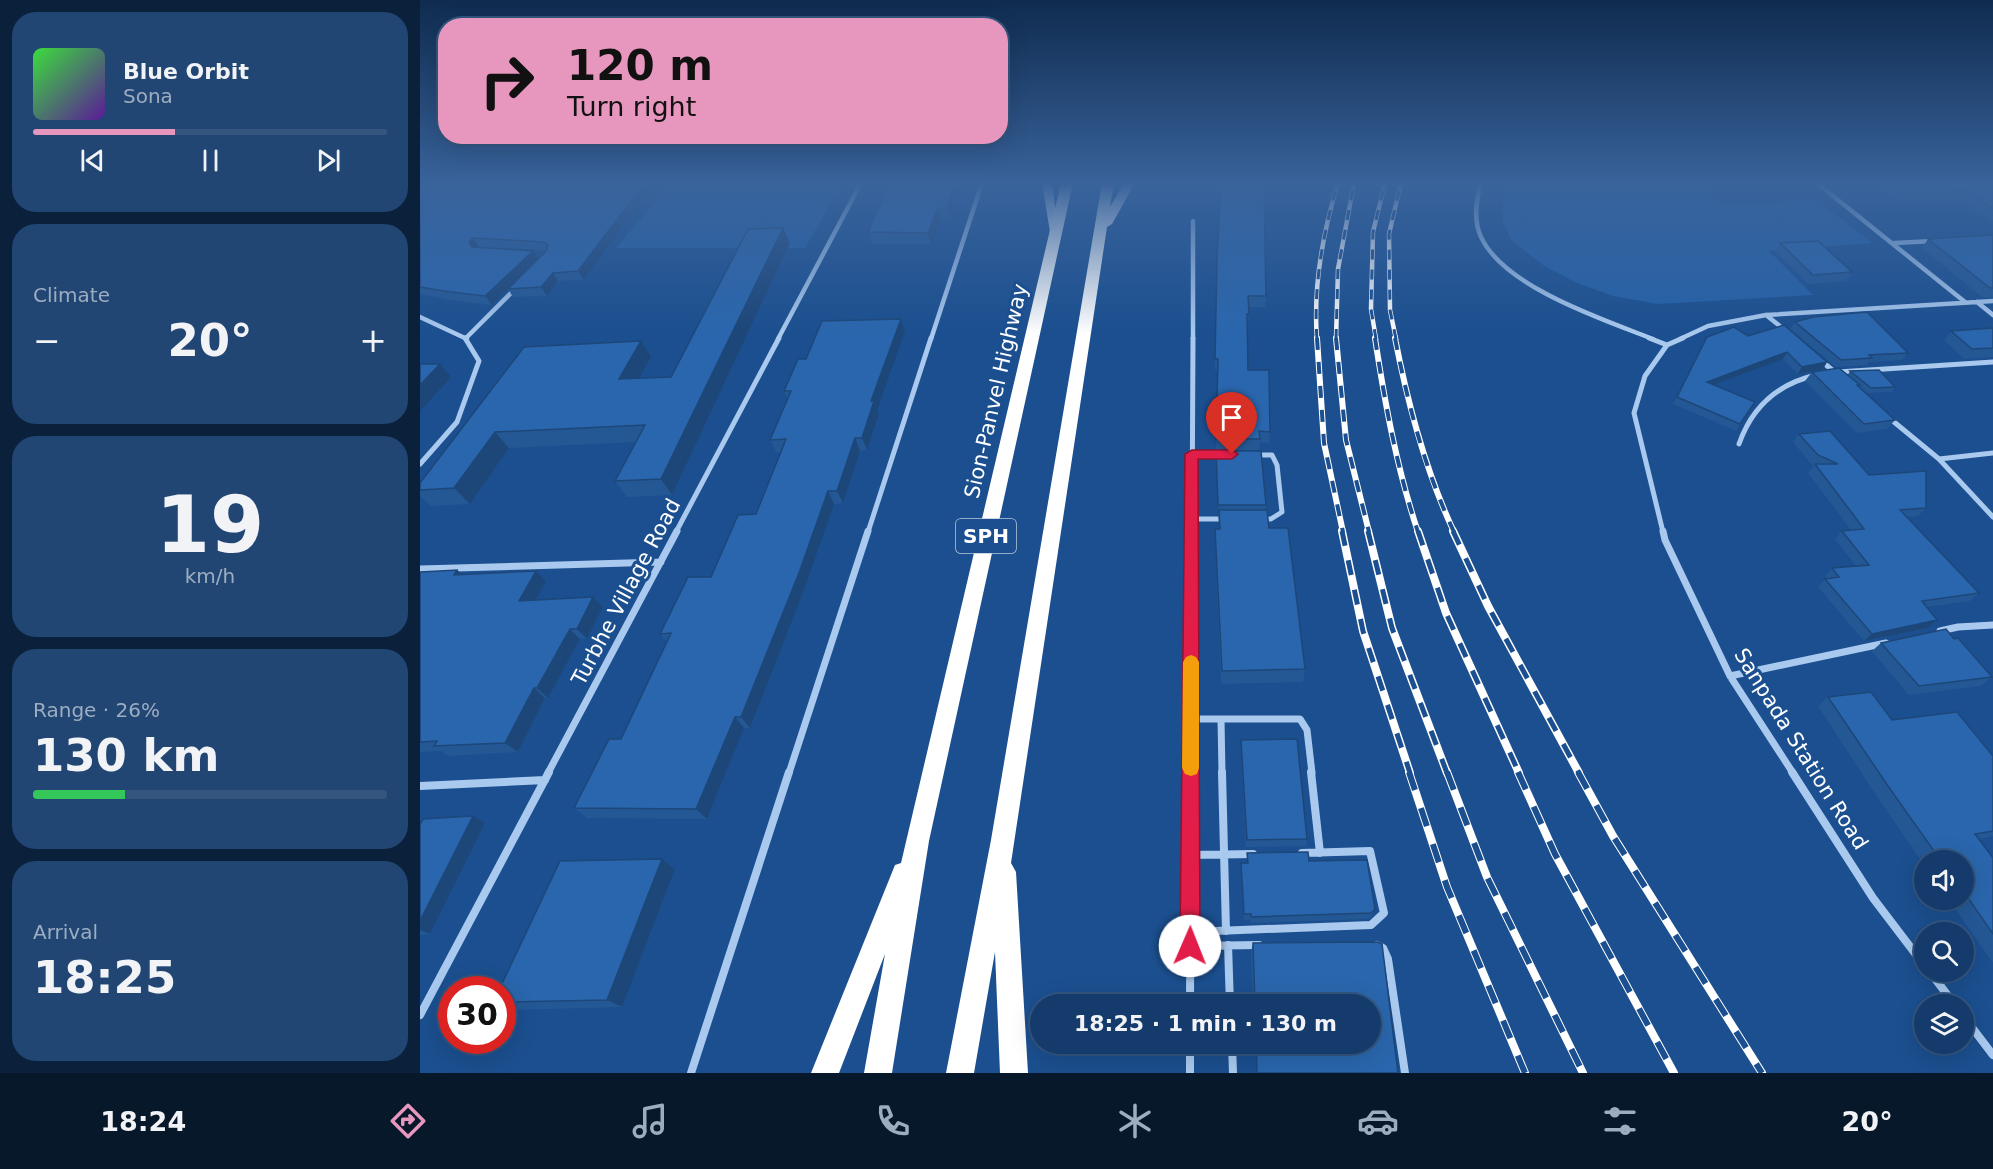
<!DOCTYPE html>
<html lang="en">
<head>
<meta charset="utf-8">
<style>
  :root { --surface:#143b6b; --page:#214673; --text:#f1f3f6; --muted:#9dadc1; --line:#33557e; --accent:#e797bd }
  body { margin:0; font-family:"DejaVu Sans",sans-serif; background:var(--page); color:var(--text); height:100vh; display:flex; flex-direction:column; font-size:22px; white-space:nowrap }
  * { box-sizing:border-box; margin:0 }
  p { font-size:20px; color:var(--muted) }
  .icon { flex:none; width:33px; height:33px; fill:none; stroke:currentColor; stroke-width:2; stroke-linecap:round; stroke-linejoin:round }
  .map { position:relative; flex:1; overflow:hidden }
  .drawer { display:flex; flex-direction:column; gap:12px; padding:12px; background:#0b203b; width:420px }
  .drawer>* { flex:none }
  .top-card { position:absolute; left:18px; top:18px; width:570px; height:126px; border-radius:24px; box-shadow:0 6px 24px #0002,0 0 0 2px var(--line); background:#e797bd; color:#111; overflow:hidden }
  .controls { position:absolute; left:1494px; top:850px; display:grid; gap:12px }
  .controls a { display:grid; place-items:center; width:60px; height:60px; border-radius:50%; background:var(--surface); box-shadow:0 6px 24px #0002,0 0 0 2px var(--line); font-size:30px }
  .speed { position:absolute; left:18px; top:976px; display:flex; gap:12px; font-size:30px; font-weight:700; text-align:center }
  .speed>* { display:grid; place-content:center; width:78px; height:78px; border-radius:50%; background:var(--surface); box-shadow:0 6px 24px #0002,0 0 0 2px var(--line); line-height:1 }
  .speed .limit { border:9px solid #d22; background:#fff; color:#111 }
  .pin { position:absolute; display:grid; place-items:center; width:51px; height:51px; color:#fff; margin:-62px -26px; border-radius:50% 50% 50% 0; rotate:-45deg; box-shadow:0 0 6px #0007 }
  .pin .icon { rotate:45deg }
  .me { position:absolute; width:66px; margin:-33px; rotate:1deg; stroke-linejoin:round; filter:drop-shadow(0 0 4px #0008) }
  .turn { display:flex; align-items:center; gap:21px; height:126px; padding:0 30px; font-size:27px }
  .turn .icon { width:78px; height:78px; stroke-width:2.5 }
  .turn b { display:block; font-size:42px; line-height:51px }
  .big { font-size:45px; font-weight:800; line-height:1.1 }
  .drawer .tile { flex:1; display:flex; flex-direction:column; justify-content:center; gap:9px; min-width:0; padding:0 21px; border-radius:24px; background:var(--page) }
  .drawer .dial { align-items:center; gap:0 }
  .dial b { font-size:78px; line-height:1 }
  .song { display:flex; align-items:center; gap:18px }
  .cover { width:72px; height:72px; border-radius:9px; background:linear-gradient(135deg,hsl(120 70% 55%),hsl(270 70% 35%)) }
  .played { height:6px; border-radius:3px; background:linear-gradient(90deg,var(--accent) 40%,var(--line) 40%) }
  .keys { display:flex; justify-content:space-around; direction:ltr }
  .heat { display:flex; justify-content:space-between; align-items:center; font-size:33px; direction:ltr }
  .charge { height:9px; border-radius:4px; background:linear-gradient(90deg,#34c759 26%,var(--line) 0) }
  .trip { position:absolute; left:610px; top:994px; width:351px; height:60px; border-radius:30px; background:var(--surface); box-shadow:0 6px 24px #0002,0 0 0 2px var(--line); font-weight:800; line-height:60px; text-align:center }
  .menu { display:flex; height:96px; justify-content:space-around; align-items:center; background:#08182b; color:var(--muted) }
  .menu .icon { width:42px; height:42px }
  .menu .selected { color:var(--accent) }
  .menu b { font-size:27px; color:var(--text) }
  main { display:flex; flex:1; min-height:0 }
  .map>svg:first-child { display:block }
</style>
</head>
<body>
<main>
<section class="drawer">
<div class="tile">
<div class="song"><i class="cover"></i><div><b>Blue Orbit</b><p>Sona</p></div></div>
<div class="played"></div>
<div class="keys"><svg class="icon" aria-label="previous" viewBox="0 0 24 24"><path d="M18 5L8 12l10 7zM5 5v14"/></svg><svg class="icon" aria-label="pause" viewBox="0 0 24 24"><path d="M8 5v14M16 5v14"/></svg><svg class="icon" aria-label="next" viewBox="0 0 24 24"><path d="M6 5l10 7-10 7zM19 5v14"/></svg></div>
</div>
<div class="tile"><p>Climate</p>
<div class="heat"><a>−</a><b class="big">20°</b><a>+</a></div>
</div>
<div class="tile dial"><b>19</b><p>km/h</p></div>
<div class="tile"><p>Range · 26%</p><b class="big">130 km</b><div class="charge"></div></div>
<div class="tile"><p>Arrival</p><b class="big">18:25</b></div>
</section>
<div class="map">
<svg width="1573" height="1073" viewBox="0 0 1573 1073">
  <rect width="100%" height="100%" fill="#1b4f8f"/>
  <!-- green -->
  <path fill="#2461a8" d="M 251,183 L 422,183 L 385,248 L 196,248 Z
    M 1087,183 L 1278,183 L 1301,205 L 1396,199 L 1452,243 L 1349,251 L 1393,295 L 1238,304 L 1193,296 L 1155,282 L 1123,265 L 1092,241 L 1083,222 L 1083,201 Z"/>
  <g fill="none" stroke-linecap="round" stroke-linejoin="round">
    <!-- street-far3 -->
    <path stroke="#a9c9ee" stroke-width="4.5" d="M 1061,183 C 1056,201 1053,220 1061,237 C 1084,287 1184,320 1233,339
      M 1397,183 L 1545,302
      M 1474,243 L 1514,241
      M 1557,302 L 1573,315
      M 1346,315 L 1366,331
      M 0,317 L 47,339
      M 46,338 L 96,288
      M 358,339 L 441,183
      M 511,339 L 562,183
      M 773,339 L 773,221
      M 1260,339 L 1288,326 L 1346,315 L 1573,301"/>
    <!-- street-far2 -->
    <path stroke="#a9c9ee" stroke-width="5" d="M 1229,338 L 1247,345
      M 1399,359 L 1417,374
      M 1418,372 L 1573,362
      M 1468,417 L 1519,459 L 1573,517
      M 1319,444 C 1332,407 1357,384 1396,375
      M 772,455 L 802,454
      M 834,455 L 852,455 L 857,465 L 862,512 L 851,519 L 841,519
      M 1519,459 L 1573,453
      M 0,464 L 37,422 L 59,361 L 45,338
      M 772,519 L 807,519
      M 256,532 L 359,338
      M 448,532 L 511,338
      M 772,532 L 773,338
      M 1243,532 L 1214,413 L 1225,376 L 1247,345 L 1263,338"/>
    <!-- street-far1 -->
    <path stroke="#a9c9ee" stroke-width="7" d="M 1243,531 L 1245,540 L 1310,676 L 1373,773
      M 0,569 L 241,562
      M 1520,631 L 1538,627 L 1573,625
      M 1310,676 L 1466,643
      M 771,719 L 880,719 L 887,730 L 892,773
      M 801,719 L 802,773
      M 128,773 L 257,531
      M 369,773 L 448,531
      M 771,773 L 772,531"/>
    <!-- street -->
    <path stroke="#a9c9ee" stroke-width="8" d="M 802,772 L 806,931
      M 891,772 L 900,853
      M 1372,772 L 1453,898 L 1504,965
      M 0,786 L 125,780
      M 771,855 L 833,854
      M 770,932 L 951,925 L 964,913 L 950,851 L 882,853
      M 808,945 L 810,1005
      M 957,945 L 963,948 L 968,959 L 985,1073
      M 770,946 L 839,945
      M 1510,972 L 1535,1005
      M 770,1005 L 771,772
      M 0,1015 L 129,772
      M 1544,1017 L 1573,1055
      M 770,1044 L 770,1073
      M 812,1044 L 813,1073
      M 271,1073 L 369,772"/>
    <!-- primary -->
    <path fill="#f0f6ff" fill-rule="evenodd" d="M 622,183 L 632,183 L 639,234 L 630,232 Z"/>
    <!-- highway -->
    <path fill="#fff" fill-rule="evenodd" d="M 641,183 L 653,183 L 509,841 L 472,1073 L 444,1073 L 465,954 L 419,1073 L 391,1073 L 475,865 L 481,863 Z
      M 682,183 L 694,183 L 690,207 L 704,183 L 715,183 L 692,224 L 687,227 L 591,863 L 596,872 L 608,1073 L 580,1073 L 575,952 L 554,1073 L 526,1073 L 571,840 Z"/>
    <!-- rail-far3 casing -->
    <g stroke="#fff" stroke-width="4.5">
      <path id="rail-far3" d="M 897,339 C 893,288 903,232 918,183
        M 916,339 L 918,269 L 934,183
        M 956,339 L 951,309 L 953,232 L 965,183
        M 976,339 L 970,310 L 969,234 L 981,183"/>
    </g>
    <!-- rail-far2 casing -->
    <g stroke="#fff" stroke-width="6">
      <path id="rail-far2" d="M 897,338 L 904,443 L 923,532
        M 916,338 L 926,440 L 949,532
        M 955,338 C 965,404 977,469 998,532
        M 975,338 C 988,405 1005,470 1034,532"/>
    </g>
    <!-- rail-far1 casing -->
    <g stroke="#fff" stroke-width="8">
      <path id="rail-far1" d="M 922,531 L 943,631 L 990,773
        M 948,531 L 972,628 L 1027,773
        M 998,531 L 1026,613 L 1099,773
        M 1033,531 L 1068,606 L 1159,773"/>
    </g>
    <!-- rail casing -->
    <g stroke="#fff" stroke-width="8">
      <path id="rail" d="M 989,772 L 1027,887 L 1105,1073
        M 1027,772 L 1067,877 L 1163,1073
        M 1098,772 L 1135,854 L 1254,1073
        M 1158,772 L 1193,836 L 1342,1073"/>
    </g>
    <!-- rail-far3 -->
    <use href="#rail-far3" stroke="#1b4f8f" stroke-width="3" stroke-dasharray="10" stroke-linecap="butt"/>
    <!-- rail-far2 -->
    <use href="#rail-far2" stroke="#1b4f8f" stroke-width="4" stroke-dasharray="12" stroke-linecap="butt"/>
    <!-- rail-far1 -->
    <use href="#rail-far1" stroke="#1b4f8f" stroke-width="5" stroke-dasharray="15" stroke-linecap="butt"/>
    <!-- rail -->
    <use href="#rail" stroke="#1b4f8f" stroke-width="6" stroke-dasharray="19" stroke-linecap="butt"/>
  </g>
  <!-- wall -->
  <path fill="#245895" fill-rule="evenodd" d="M 0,183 L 211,214 L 164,280 L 138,281 L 127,296 L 93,297 L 88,289 L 72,305 L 31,300 L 0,294 ZM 58,247 L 59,247 L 126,250 L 118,258 Z
    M 1456,183 L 1573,183 L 1573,223 L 1539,199 L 1483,203 Z
    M 539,187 L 530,219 L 521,219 L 511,244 L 452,244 L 448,232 Z
    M 1573,235 L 1573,297 L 1562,297 L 1502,248 L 1508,239 Z
    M 370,243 L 252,495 L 207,497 L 195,481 L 216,442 L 89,448 L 50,504 L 11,506 L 0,496 L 0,483 L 104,347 L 231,357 L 219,378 L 251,377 Z
    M 1360,243 L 1432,272 L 1426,281 L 1388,284 L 1355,252 Z
    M 797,260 L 846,296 L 845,307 L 829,307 L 828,325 L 827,325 L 828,370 L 850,432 L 849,443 L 840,442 L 839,450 L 796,450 L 798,370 L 795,370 Z
    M 1375,322 L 1488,353 L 1482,360 L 1449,362 L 1447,365 L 1416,367 L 1370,329 Z
    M 1573,328 L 1573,357 L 1544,359 L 1524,340 L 1531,331 Z
    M 485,331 L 457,411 L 459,414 L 447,450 L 440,451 L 423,503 L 414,504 L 386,585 L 330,728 L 324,728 L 287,819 L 167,818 L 154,808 L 201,739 L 247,642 L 240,634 L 291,577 L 336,514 L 361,452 L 356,452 L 350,440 L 368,399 L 364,391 L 386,359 Z
    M 1328,336 L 1407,362 L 1403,369 L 1378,374 L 1363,359 L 1294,385 L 1335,402 L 1316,431 L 1253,404 L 1287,337 Z
    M 1430,371 L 1475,387 L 1472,392 L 1447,393 L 1438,386 L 1475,420 L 1467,429 L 1437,433 L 1385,381 L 1392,372 L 1428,375 Z
    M 1379,434 L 1506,508 L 1498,516 L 1487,517 L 1559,593 L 1550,601 L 1507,607 L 1508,628 L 1444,641 L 1398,587 L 1405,579 L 1406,578 L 1405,576 L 1412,568 L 1436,566 L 1415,539 L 1422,531 L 1431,530 L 1388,473 L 1394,465 L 1391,464 L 1373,442 Z
    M 796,451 L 846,505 L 846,510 L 849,528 L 885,669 L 883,682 L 801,684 L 795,542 L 795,529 L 799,529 Z
    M 37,570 L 42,574 L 126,581 L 116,600 L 173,597 L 183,607 L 167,639 L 160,639 L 128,698 L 125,698 L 98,752 L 28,756 L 21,751 L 0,752 L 0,572 Z
    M 1534,639 L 1572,677 L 1561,686 L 1489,695 L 1452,651 L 1461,643 Z
    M 1408,697 L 1573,756 L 1573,836 L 1559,839 L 1573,858 L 1573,963 L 1529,900 L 1544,900 L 1544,861 L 1504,861 L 1504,865 L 1456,795 L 1398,706 Z
    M 821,740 L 887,839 L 886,846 L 826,847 L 821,748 Z
    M 53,816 L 65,823 L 10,934 L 0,935 L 0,825 Z
    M 827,853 L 889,861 L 955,909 L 952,915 L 948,919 L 831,923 L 830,920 L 824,920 L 821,870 L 821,863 L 827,863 Z
    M 242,859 L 255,869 L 202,1007 L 92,1010 L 82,1006 L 82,990 Z
    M 958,942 L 962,944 L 978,1073 L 836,1073 L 835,1044 L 951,1044 L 951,1005 L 833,1005 L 831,952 L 833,943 Z"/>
  <!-- shaded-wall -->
  <path fill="#1d4779" d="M 227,183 L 238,183 L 211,214 L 164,280 L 158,271 L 207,206 Z
    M 534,183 L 538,183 L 539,187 L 530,219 L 527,208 Z
    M 518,208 L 521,219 L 511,244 L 508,233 Z
    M 363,228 L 370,243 L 252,495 L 241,479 Z
    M 53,238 L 59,247 L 55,250 L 49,242 Z
    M 113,251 L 119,259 L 72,305 L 65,296 Z
    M 133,273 L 138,281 L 127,296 L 121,287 Z
    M 481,319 L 485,331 L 457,411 L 459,414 L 447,450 L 442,438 L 451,401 Z
    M 221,341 L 231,357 L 210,395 L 199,379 Z
    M 1367,352 L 1363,359 L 1283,389 L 1287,382 Z
    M 1407,362 L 1403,369 L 1378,374 L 1382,367 Z
    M 20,364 L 31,377 L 0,411 L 0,385 Z
    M 75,432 L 89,448 L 50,504 L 34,488 Z
    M 435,438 L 440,451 L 423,503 L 417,491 Z
    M 408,491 L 414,504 L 386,585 L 330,728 L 321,717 Z
    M 37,570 L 48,580 L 34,575 Z
    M 116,571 L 126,581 L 110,611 L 99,601 Z
    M 173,597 L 183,607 L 167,639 L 157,629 Z
    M 1517,620 L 1508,628 L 1444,641 L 1452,634 Z
    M 150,629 L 160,639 L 128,698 L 117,688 Z
    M 114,688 L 125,698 L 98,752 L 85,743 Z
    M 315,717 L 324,728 L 287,819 L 276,809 Z
    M 53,816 L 65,823 L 10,934 L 0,930 L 0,921 Z
    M 242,859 L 255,869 L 202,1007 L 187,1000 Z"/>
  <!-- building -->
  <path fill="#2a66ad" stroke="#1d4779" stroke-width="1.5" d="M 0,183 L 227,183 L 207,206 L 158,271 L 133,273 L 121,287 L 88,289 L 127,250 L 128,245 L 124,242 L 53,238 L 49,242 L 52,247 L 113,251 L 65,296 L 24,291 L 0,287 Z
    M 469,183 L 534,183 L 527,208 L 518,208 L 508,233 L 448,232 Z
    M 1474,183 L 1573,183 L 1573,209 L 1546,190 L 1489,194 Z
    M 801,186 L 844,186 L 846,296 L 828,296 L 829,314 L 827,314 L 828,370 L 849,370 L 850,432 L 839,431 L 840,439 L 796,439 L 798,359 L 795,359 L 797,260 Z
    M 363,228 L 241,479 L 195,481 L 225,425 L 75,432 L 34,488 L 0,490 L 0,483 L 104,347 L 221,341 L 199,379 L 251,377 L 328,229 Z
    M 1573,235 L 1573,288 L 1570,288 L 1508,239 Z
    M 1398,241 L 1432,272 L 1393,275 L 1360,243 Z
    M 1447,312 L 1488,353 L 1449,355 L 1452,358 L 1421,360 L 1375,322 L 1393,317 Z
    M 481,319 L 451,401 L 454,401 L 442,438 L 435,438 L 417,491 L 408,491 L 379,573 L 321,717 L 315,717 L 276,809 L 154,808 L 189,739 L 201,739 L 251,633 L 240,634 L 268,577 L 291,577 L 318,515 L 336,514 L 366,439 L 350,440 L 371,391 L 364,391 L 378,359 L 386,359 L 402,321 Z
    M 1364,325 L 1407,362 L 1382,367 L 1367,352 L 1287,382 L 1335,402 L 1320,424 L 1257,397 L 1287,337 L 1314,327 L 1328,336 Z
    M 1573,328 L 1573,348 L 1552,349 L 1531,331 Z
    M 0,364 L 20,364 L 0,385 Z
    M 1419,368 L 1440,385 L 1437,385 L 1475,420 L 1444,424 L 1392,372 Z
    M 1459,370 L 1475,387 L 1451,388 L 1430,371 Z
    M 1410,431 L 1449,475 L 1506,471 L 1506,508 L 1480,510 L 1559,593 L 1502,601 L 1517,620 L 1452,634 L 1405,579 L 1419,577 L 1412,568 L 1449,565 L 1422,531 L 1444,529 L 1395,464 L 1418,464 L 1398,455 L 1379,434 Z
    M 796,451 L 841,451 L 846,505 L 798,505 Z
    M 799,510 L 847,510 L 849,528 L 868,528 L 885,669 L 802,671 L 795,529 L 800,529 Z
    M 37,570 L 34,575 L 116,571 L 99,601 L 173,597 L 157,629 L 150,629 L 117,688 L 114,688 L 85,743 L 14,746 L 17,741 L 0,742 L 0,572 Z
    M 1526,629 L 1534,639 L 1538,638 L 1572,677 L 1499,686 L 1461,643 Z
    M 1451,692 L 1472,720 L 1537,712 L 1573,756 L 1573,831 L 1555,834 L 1573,858 L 1573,934 L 1544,892 L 1544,861 L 1521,861 L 1468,786 L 1408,697 Z
    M 877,739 L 887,839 L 827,840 L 821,740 Z
    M 53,816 L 0,921 L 0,825 L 3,819 Z
    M 888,852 L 889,861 L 947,860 L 955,909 L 951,913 L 831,917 L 831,914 L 824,914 L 821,863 L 828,863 L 827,853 Z
    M 242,859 L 187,1000 L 82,1002 L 82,990 L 79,990 L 140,861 Z
    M 958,942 L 962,944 L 978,1073 L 837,1073 L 836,1044 L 951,1044 L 951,1005 L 835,1005 L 833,943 Z"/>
  <!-- sky -->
  <linearGradient id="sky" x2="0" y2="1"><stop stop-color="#0f2b4f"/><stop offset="0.55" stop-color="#39639b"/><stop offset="1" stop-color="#39639b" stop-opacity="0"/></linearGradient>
  <rect width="1573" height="334" fill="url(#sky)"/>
  <!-- route -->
  <path fill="#e11d48" stroke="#92132f" stroke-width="1.5" d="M 772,450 L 812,450 L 818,454 L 812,459 L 778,459 L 780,946 L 777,953 L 770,956 L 763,953 L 760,946 L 765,454 Z"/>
  <!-- slow -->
  <path fill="#f59e0b" d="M 771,655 L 776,657 L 779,662 L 779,768 L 777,774 L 771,776 L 765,774 L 762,768 L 763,662 L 766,657 Z"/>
  <g text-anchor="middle" stroke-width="6" stroke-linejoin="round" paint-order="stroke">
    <!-- shield labels -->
    <rect fill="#1b4f8f" stroke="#bbcadd" stroke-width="1.5" x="536" y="519" width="60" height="34" rx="4.5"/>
    <g font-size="20" font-weight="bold" fill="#fff">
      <text x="566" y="543">SPH</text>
    </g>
    <!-- street labels -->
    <g font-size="21" fill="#fff" stroke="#1b4f8f">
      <text transform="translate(576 391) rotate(-77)" y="7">Sion-Panvel Highway</text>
      <text transform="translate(206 592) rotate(-62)" y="7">Turbhe Village Road</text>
      <text transform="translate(1381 749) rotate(58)" y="7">Sanpada Station Road</text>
    </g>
  </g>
</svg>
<div class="controls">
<a><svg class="icon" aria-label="sound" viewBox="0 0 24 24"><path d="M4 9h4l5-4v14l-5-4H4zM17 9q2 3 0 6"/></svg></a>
<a><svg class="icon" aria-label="search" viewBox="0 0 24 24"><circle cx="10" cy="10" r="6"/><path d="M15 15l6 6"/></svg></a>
<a><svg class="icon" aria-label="layers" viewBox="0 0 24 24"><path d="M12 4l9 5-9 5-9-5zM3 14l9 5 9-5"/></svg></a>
</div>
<div class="speed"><div class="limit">30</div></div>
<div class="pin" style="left:812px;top:454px;background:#d93025"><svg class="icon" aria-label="arrive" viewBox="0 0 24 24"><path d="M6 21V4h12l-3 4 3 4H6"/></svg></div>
<svg class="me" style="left:770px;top:946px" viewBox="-20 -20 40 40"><circle r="19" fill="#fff"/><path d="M0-13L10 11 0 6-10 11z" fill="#e11d48"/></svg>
<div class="trip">18:25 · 1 min · 130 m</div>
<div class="top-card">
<div class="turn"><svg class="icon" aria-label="right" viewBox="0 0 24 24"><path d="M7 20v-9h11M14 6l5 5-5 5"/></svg><div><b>120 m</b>Turn right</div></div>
</div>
</div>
</main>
<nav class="menu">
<b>18:24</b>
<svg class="icon selected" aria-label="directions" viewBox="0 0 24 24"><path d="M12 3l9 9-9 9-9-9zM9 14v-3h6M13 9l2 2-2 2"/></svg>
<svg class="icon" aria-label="music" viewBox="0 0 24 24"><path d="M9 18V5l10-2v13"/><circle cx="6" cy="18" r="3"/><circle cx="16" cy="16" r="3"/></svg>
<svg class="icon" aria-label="phone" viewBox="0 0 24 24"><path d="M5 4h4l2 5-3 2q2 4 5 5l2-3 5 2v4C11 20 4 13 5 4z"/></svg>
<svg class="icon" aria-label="climate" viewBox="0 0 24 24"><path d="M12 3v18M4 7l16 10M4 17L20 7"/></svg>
<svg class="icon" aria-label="car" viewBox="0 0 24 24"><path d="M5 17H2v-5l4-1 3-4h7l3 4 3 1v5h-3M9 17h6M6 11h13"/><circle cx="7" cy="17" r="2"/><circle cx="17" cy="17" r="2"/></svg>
<svg class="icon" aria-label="filters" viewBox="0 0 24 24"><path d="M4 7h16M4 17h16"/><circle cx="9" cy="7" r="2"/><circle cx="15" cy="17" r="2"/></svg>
<b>20°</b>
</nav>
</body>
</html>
